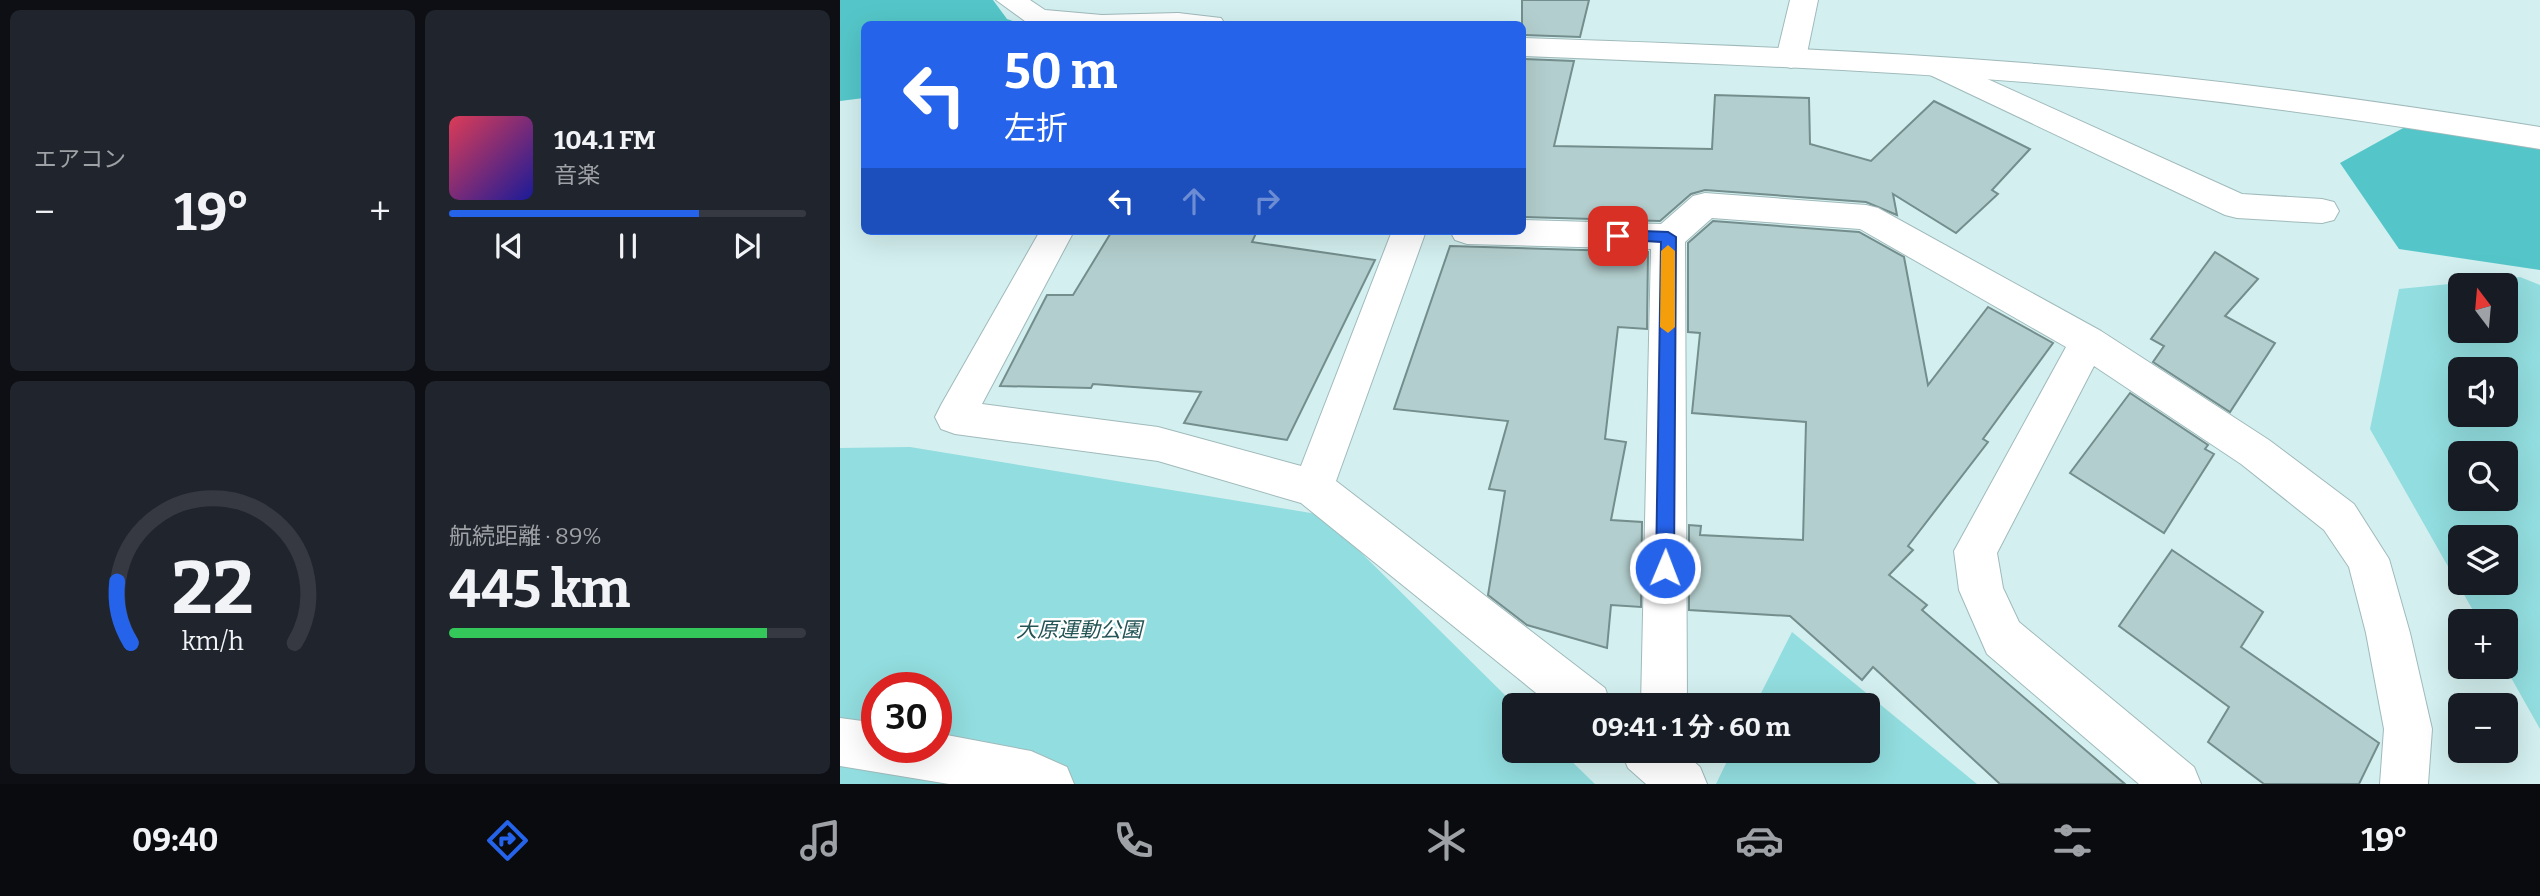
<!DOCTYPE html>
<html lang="ja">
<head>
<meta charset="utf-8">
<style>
  :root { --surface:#171b24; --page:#20242c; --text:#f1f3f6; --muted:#9ea1a6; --line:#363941; --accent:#2563eb }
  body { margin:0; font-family:Bitter,"Noto Sans JP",serif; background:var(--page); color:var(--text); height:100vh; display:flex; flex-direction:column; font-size:26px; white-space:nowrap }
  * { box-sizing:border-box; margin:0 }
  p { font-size:23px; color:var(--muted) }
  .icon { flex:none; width:38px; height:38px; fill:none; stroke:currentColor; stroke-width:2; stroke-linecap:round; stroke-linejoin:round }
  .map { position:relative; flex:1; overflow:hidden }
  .panel { display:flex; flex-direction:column; gap:10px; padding:10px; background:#0d0f14; width:840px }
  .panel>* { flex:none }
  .hud { position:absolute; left:21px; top:21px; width:665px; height:214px; border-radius:10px; box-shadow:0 7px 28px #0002; background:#2563eb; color:#fff; overflow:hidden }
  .needle { width:46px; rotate:344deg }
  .controls { position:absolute; left:1608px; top:273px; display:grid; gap:14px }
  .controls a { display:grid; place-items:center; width:70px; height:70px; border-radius:10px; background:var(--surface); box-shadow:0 7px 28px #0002; font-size:35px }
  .speed { position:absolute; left:21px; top:672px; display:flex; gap:14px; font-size:35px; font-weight:700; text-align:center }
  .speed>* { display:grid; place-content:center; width:91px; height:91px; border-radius:50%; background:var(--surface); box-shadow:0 7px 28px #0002; line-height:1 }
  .speed .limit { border:10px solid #d22; background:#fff; color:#111 }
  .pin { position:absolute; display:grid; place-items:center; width:60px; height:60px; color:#fff; margin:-30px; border-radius:14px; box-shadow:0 4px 10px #0006 }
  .me { position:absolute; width:77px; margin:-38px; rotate:1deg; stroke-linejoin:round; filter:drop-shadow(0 0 5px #0008) }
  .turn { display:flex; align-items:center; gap:24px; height:147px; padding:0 28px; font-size:32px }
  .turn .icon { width:91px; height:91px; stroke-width:2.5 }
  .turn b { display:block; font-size:49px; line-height:60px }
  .lanes { display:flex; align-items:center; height:66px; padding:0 28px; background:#0003; justify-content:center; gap:35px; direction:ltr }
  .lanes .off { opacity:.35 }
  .big { font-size:52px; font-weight:700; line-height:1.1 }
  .panel .card { flex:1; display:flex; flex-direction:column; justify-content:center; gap:10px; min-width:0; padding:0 24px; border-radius:10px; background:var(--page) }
  .panel .dial { align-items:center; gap:0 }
  .dial svg { height:182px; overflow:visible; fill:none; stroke:var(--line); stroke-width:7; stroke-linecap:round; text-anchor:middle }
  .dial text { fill:var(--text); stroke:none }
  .song { display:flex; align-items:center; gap:21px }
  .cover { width:84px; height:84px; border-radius:10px; background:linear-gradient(135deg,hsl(350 70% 55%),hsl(240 70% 35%)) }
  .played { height:7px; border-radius:4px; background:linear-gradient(90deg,var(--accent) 70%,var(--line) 70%) }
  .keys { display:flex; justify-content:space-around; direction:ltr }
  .heat { display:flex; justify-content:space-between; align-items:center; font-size:38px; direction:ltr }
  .charge { height:10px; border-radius:5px; background:linear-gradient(90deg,#34c759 89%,var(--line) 0) }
  .panel .tiles { flex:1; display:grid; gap:10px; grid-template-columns:repeat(2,1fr) }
  .trip { position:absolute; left:662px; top:693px; width:378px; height:70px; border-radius:10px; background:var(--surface); box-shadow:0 7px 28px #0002; font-weight:700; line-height:70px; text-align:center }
  .dock { display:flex; height:112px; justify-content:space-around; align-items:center; background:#090b0e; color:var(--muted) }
  .dock .icon { width:49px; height:49px }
  .dock .on { color:var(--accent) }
  .dock b { font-size:32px; color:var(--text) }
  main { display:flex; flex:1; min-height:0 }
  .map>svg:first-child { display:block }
</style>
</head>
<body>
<main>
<section class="panel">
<div class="tiles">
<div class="card"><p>エアコン</p>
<div class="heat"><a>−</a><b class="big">19°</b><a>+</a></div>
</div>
<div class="card">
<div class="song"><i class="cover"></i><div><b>104.1 FM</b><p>音楽</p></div></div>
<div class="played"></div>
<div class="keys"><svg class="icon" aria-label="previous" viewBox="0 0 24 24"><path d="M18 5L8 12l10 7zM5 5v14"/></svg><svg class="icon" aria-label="pause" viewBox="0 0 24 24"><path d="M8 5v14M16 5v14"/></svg><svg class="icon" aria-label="next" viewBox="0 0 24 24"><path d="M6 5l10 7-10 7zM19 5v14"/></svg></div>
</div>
<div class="card dial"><svg viewBox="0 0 100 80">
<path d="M14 69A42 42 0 1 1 86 69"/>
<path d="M14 69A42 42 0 0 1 8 42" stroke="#2563eb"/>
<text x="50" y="56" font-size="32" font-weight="700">22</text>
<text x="50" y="72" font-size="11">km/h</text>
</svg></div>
<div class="card"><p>航続距離 · 89%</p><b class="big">445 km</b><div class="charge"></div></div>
</div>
</section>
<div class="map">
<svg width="1700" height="784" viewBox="0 0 1700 784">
  <rect width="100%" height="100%" fill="#d3efef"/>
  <!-- green -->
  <path fill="#92dddf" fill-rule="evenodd" d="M 1680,277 L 1700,285 L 1700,729 L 1665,667 L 1666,621 L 1639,621 L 1530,429 L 1559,289 ZM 1620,285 L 1666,285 L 1666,331 L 1620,331 ZM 1620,369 L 1666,369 L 1666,415 L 1620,415 ZM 1620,453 L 1666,453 L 1666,499 L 1620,499 ZM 1620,537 L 1666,537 L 1666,583 L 1620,583 Z
    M 70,447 L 483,515 L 675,705 L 674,751 L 721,751 L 755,784 L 0,784 L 0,448 ZM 37,688 L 96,688 L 96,747 L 37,747 Z
    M 952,632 L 1137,784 L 876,784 L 892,751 L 1027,751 L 1027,705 L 915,705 Z"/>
  <!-- forest -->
  <path fill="#54c6c9" d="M 0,0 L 153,0 L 167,19 L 182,24 L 24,24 L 24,98 L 0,101 Z
    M 1565,127 L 1700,148 L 1700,270 L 1559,249 L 1500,163 Z"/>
  <!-- building -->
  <path fill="#b3cece" stroke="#748d8d" stroke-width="2" d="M 682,0 L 749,0 L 740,37 L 682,35 Z
    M 682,59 L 734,61 L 714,146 L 872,149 L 875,95 L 969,98 L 970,144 L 1031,161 L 1094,101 L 1190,149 L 1152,190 L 1158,194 L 1116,233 L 1053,194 L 1057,215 L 1026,202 L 865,190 L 851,194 L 820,221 L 682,217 Z
    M 873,221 L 1019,232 L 1064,257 L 1088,385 L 1148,307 L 1213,343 L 1143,439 L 1148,442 L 1068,546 L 1073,550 L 1049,575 L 1087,605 L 1082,610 L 1285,784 L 1160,784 L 1033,667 L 1022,680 L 950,616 L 849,610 L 849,525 L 861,526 L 860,535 L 963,540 L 966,422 L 852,413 L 860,333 L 848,332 L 848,243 Z
    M 272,231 L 417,231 L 412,242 L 535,260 L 447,440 L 344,423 L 361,392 L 253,384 L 251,388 L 160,386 L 207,295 L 233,295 Z
    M 610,246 L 808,252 L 807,329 L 778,327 L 765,439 L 786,442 L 771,520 L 802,522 L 801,607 L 771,605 L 767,648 L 687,625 L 648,595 L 665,491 L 649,489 L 668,421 L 554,409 Z
    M 1375,252 L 1418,279 L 1385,316 L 1435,343 L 1390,412 L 1313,362 L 1324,346 L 1311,339 Z
    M 1290,393 L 1368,445 L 1365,449 L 1374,454 L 1324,533 L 1230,473 Z
    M 1332,550 L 1423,612 L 1401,647 L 1539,743 L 1519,784 L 1424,784 L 1368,742 L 1389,707 L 1279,626 Z"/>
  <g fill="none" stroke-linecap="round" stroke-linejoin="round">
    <!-- minor casing -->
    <g stroke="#a0babb" stroke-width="2">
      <path id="minor" d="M 156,0 L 190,0 L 205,10 L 262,15 L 338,13 L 348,16 L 352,22 L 351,24 L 189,24 Z
        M 950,0 L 978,0 L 966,58 L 961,65 L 951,68 L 941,65 L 936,58 Z
        M 1101,58 L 1402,194 L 1482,199 L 1494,202 L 1499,211 L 1494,220 L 1482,223 L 1397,218 L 1385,215 L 1090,75 L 1086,68 L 1090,61 Z
        M 865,193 L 1026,205 L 1038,208 L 1261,331 L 1429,440 L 1514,504 L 1549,559 L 1570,633 L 1592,729 L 1588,784 L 1540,784 L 1544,729 L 1526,633 L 1509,567 L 1484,530 L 1401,464 L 1254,366 L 1157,553 L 1163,588 L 1179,622 L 1354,767 L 1361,784 L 1299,784 L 1147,654 L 1119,590 L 1114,551 L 1226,347 L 1020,229 L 872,218 L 845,242 L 847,705 L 801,705 L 811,249 L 627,244 L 615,240 L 610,231 L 682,231 L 682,220 L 821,224 L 853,196 Z
        M 200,231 L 234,231 L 142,404 L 318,427 L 461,466 L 552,231 L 586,231 L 496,481 L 765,688 L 771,705 L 711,705 L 461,503 L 318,461 L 115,434 L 101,429 L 95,417 L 101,405 Z
        M 781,751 L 842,751 L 860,767 L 867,784 L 806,784 L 788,768 Z"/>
    </g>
    <!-- tertiary casing -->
    <g stroke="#a0babb" stroke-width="2">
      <path id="tertiary" d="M 338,13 L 381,18 L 385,24 L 325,24 L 328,16 Z
        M 682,38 C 854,44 1025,50 1196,64 C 1365,77 1533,100 1700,127 L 1700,149 C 1533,121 1365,97 1196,83 C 1025,69 854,63 682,56 Z
        M 0,718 L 37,723 L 37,747 L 96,747 L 96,733 L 191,751 L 227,767 L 234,784 L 109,784 L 0,766 Z"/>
    </g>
    <!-- minor -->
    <use href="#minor" fill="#fff" fill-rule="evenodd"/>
    <!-- tertiary -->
    <use href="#tertiary" fill="#fff" fill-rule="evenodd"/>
  </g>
  <!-- route -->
  <path fill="#2563eb" stroke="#184099" stroke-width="2" d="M 778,230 L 828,232 L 836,237 L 834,568 L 831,574 L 825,576 L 819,574 L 816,568 L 821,242 L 773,239 L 771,236 Z"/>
  <!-- slow -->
  <path fill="#f59e0b" d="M 828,245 L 835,251 L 835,327 L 828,333 L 820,327 L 821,251 Z"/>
  <g text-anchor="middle" stroke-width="5" stroke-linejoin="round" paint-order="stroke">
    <!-- park labels -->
    <g font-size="21" font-style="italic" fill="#235456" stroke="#fff">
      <text x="239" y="637">大原運動公園</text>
    </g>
  </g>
</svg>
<div class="controls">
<a><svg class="needle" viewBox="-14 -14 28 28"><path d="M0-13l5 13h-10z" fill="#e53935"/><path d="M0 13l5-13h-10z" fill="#9ea1a6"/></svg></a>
<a><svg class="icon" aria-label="sound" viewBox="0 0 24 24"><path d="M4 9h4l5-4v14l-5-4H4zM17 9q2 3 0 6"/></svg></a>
<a><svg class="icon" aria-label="search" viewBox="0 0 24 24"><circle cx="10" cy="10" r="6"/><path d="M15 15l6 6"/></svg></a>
<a><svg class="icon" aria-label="layers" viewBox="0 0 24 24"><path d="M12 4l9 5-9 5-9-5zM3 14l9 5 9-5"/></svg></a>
<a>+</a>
<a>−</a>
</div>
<div class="speed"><div class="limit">30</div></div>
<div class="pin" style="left:778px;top:236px;background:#d93025"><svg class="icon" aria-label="arrive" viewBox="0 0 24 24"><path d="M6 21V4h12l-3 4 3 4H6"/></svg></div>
<svg class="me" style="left:825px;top:568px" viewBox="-20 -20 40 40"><circle r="17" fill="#2563eb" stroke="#fff" stroke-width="3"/><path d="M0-11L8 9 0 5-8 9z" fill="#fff"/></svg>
<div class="trip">09:41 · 1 分 · 60 m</div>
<div class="hud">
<div class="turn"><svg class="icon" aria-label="left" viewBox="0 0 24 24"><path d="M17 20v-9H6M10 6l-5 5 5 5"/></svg><div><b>50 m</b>左折</div></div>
<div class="lanes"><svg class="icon" aria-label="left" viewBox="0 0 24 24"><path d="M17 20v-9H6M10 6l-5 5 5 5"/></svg><svg class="icon off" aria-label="ahead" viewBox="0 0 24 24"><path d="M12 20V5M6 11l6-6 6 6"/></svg><svg class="icon off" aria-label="right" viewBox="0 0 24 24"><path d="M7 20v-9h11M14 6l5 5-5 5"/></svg></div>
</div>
</div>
</main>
<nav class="dock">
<b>09:40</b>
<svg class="icon on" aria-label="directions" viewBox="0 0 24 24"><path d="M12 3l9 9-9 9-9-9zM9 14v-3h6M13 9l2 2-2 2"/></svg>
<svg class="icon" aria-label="music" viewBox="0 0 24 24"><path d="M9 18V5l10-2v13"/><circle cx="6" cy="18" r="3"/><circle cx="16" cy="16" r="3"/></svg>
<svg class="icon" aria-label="phone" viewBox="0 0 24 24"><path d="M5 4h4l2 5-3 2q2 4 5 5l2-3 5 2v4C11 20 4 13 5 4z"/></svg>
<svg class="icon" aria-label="climate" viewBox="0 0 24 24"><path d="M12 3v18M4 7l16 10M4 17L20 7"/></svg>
<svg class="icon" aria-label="car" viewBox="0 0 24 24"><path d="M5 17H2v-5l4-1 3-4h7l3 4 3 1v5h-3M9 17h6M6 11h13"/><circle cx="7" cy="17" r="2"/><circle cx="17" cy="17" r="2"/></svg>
<svg class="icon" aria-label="filters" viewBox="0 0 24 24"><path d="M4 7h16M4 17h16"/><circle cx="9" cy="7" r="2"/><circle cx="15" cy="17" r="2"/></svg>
<b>19°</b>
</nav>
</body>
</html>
